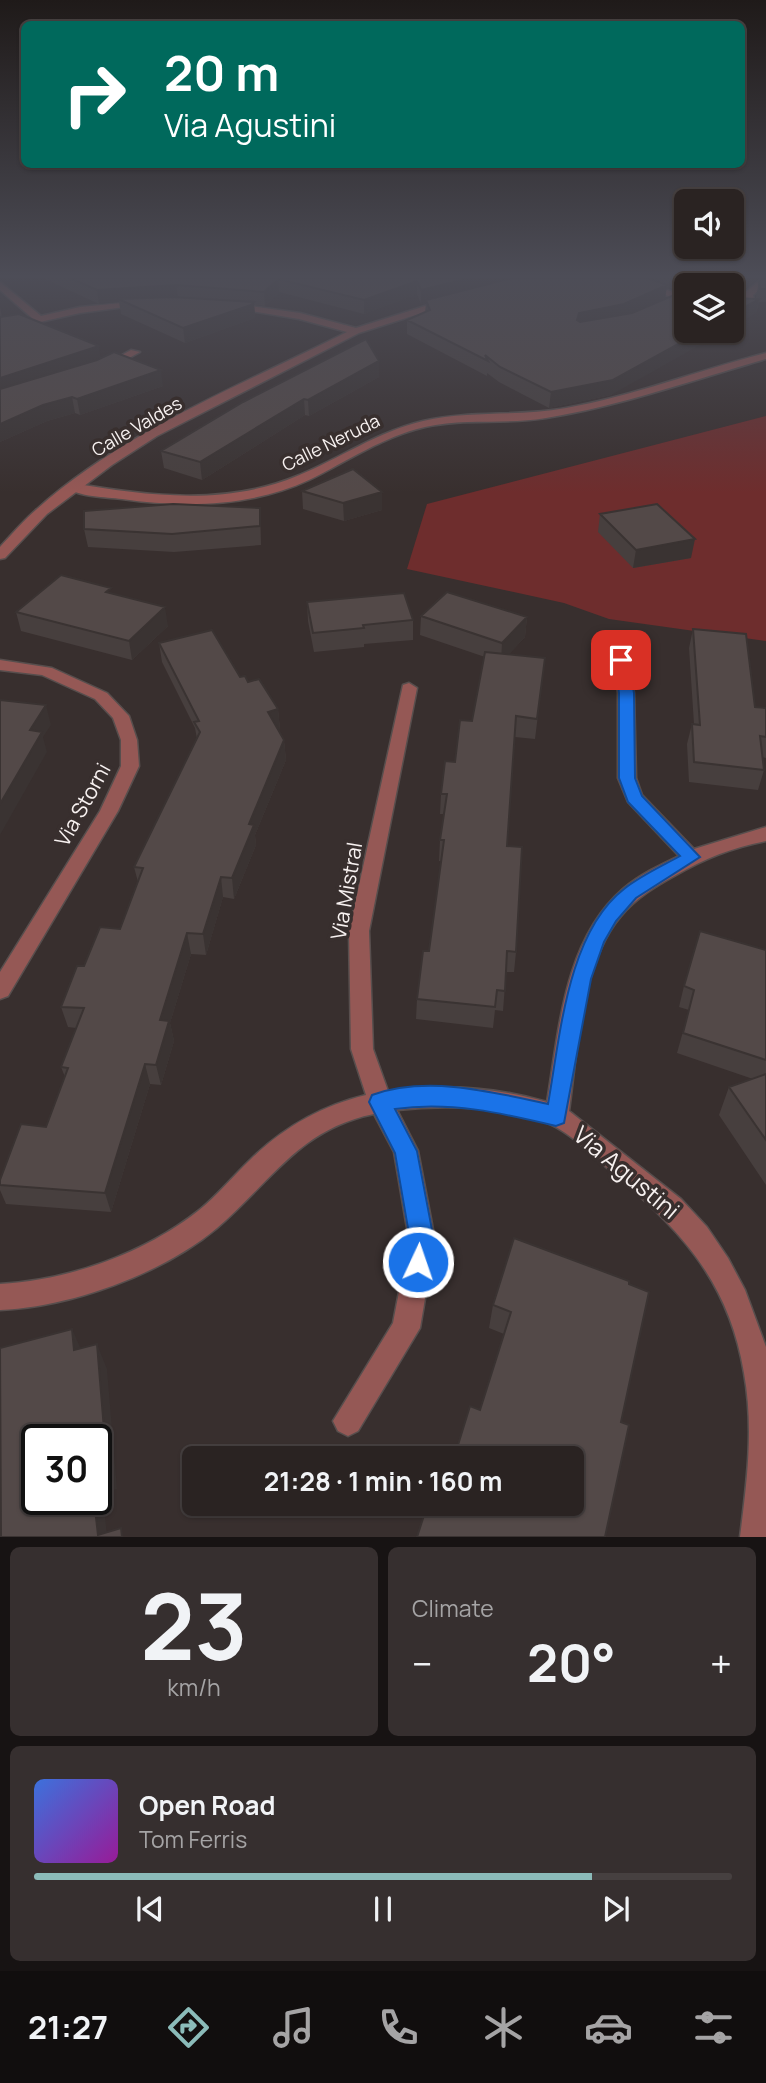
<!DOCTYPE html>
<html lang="en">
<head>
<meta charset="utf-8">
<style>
  :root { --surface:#2a2322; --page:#362f2f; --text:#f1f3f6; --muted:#a5a4a5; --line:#464040; --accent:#8bbbb9 }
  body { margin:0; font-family:Manrope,sans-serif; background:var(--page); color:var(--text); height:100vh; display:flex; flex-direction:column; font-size:26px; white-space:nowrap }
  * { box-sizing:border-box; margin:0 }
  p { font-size:23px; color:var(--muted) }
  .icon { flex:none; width:38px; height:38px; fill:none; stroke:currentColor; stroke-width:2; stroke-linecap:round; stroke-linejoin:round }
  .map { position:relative; height:1537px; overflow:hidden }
  .drawer { display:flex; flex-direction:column; gap:10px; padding:10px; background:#171313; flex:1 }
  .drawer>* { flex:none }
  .hud { position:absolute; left:21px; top:21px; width:724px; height:147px; border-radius:10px; box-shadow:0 2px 5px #0004,0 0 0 2px var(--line); background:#00695c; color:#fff; overflow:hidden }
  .fabs { position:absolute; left:674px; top:189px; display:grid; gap:14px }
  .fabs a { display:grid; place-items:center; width:70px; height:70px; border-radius:10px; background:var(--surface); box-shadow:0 2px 5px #0004,0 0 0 2px var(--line); font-size:35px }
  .speed { position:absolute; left:21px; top:1424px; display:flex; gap:14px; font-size:35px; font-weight:700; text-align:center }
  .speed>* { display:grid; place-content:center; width:91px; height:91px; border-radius:50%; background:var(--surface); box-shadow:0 2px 5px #0004,0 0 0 2px var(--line); line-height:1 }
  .speed .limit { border:4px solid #111; border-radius:10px; background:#fff; color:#111 }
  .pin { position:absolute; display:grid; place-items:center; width:60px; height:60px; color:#fff; margin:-30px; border-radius:14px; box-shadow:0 4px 10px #0006 }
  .me { position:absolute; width:77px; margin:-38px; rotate:3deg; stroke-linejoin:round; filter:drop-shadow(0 0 5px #0008) }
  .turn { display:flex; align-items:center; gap:24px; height:147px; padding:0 28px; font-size:32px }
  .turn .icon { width:91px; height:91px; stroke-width:2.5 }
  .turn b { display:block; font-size:49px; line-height:60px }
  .big { font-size:52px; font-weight:700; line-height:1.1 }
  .drawer .tile { flex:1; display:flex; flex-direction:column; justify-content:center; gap:10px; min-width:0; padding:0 24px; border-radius:10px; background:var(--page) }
  .drawer .dial { align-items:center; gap:0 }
  .dial b { font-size:91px; line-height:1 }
  .song { display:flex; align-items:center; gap:21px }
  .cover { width:84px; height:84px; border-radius:10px; background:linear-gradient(135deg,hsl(220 70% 55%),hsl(300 70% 35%)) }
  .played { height:7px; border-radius:4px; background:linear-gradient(90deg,var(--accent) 80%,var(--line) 80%) }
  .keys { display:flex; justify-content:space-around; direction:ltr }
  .heat { display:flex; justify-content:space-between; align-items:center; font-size:38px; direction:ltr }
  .drawer .tiles { flex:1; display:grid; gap:10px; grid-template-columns:1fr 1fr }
  .tile:last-child { grid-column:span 2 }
  .trip { position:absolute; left:182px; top:1446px; width:402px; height:70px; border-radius:10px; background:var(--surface); box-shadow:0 2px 5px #0004,0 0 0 2px var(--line); font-weight:700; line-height:70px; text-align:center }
  .tab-bar { display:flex; height:112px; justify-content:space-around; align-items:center; background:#110e0e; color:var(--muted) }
  .tab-bar .icon { width:49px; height:49px }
  .tab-bar .on { color:var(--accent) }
  .tab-bar b { font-size:32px; color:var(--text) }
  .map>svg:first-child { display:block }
</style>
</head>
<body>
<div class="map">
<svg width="766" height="1537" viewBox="0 0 766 1537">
  <rect width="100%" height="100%" fill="#382f2e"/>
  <!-- green -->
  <path fill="#6e2d2d" d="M 766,416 L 766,641 L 609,619 L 564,603 L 407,569 L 427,504 Z"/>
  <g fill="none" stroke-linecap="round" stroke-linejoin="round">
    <!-- minor casing -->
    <g stroke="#574e4d" stroke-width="3">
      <path id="minor" d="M 615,278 L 629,278 L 686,296 L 686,302 Z
        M 763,278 L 766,278 L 766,284 L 753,295 L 756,307 L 748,309 L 743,294 Z
        M 131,350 L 140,352 L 111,368 L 102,366 Z
        M 766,353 L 766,359 C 693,380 621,406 546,418 C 505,425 465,418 425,427 C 382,437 348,461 309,480 C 251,507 184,508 122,499 C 106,497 78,497 66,487 L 72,483 C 147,496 225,506 297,476 C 341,458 377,432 423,421 C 470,410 518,417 566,408 C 634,396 699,370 766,353 Z
        M 621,655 L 629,660 L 634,693 L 636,778 L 642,795 L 694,849 L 766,827 L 766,841 C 734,847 705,858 676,875 C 656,886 636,898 621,916 C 581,962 577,1053 569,1111 L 681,1199 L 707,1227 L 728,1258 L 745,1290 L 766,1347 L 766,1537 L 740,1537 C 747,1481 754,1428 744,1373 C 728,1276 676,1226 605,1166 C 587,1151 567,1130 545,1122 C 500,1106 443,1105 397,1110 L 418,1151 L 435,1240 L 420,1328 L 358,1431 L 348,1436 L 338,1431 L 333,1421 L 393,1323 L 409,1240 L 394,1152 L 374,1114 C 299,1129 271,1182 217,1228 C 162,1274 71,1307 0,1310 L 0,1284 C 69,1280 143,1254 198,1211 C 217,1196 233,1176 251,1159 C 284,1127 321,1106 366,1095 L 351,1049 L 349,931 L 403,685 L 409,683 L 417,688 L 369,931 L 373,1049 L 388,1091 C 440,1084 496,1087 547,1102 C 559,1030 564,940 623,889 C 639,875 660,865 679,856 L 628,802 L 618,778 L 618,693 L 613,660 Z
        M 0,660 L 52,668 L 107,693 L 129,716 L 137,740 L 139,766 L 118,811 L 8,996 L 0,999 L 0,972 L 100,811 L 121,766 L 121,740 L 113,718 L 95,699 L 42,675 L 0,670 Z"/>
    </g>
    <!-- tertiary casing -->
    <g stroke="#574e4d" stroke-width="3">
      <path id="tertiary" d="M 0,282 L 41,316 L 80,307 L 142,301 L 147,304 L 80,313 L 0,331 L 0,325 L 32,318 L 0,290 Z
        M 447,299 L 452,302 L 450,304 L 359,333 L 157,436 L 112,465 L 47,514 L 5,558 L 0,559 L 0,547 C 12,534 24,520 37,509 C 124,431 244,384 347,332 L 299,319 L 233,308 L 228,305 L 230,303 L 300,313 L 356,328 Z"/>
    </g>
    <!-- minor -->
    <use href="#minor" fill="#955855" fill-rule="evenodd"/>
    <!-- tertiary -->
    <use href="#tertiary" fill="#955855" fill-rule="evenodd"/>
  </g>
  <!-- wall -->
  <path fill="#473f3e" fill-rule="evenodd" d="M 43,278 L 759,278 L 745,289 L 743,298 L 756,299 L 756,296 L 759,282 L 766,278 L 766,302 L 759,302 L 756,313 L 732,285 L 686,285 L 686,331 L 611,395 L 549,408 L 499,382 L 487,373 L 487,376 L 407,334 L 407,320 L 425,312 L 426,303 L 421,304 L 417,294 L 364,314 L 279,292 L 265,306 L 254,305 L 255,317 L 252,319 L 185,343 L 121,314 L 119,302 L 99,304 ZM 667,287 L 682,292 L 650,306 L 665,298 Z
    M 0,307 L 2,317 L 101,358 L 163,386 L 80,415 L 75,413 L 47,421 L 0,442 Z
    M 379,361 L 379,377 L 309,416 L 305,415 L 202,480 L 164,468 L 161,451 Z
    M 302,491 L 382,510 L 344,521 L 303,509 Z
    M 260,508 L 261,545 L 174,552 L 88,547 L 84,529 Z
    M 600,514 L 691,558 L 633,568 L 598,532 Z
    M 112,594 L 168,626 L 132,660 L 21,631 L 16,612 Z
    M 307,602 L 413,620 L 413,640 L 364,644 L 364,647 L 314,652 L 308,621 Z
    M 421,616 L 527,617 L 525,637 L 508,655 L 545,658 L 535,739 L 515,737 L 507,846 L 516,952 L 514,972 L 506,972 L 503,1011 L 495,1010 L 493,1028 L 416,1019 L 417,999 L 429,951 L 441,861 L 439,861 L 440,840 L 444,814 L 440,814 L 441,794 L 472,721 L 485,657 L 420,635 Z
    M 693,629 L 755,707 L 766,708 L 766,758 L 762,757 L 764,770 L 758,790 L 689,782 L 687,744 L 692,724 L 694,724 L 689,648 Z
    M 159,643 L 248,682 L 278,709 L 280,729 L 278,730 L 284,740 L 286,760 L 255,835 L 256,845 L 234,899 L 223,897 L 206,955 L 191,954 L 170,1023 L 174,1041 L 161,1085 L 150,1084 L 111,1212 L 6,1204 L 0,1190 L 0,1180 L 46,1127 L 65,1077 L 61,1067 L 76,1028 L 68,1027 L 61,1007 L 84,966 L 120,929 L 138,882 L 134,867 L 197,739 L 195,728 L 162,662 Z
    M 766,950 L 766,1185 L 719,1115 L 729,1087 L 753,1079 L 677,1053 L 689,1010 L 679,1007 L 684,986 Z
    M 514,1238 L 572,1503 L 504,1334 L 489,1328 L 493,1305 Z"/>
  <!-- shaded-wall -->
  <path fill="#3a3332" d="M 470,278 L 524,278 L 426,300 L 426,303 L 421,304 L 421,290 Z
    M 744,278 L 759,278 L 745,289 L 742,301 L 732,303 L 732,289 Z
    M 278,279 L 279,292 L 265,306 L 264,292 Z
    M 417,281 L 417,294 L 364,314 L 364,300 Z
    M 176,285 L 178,298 L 118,299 L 119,302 L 99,304 L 97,290 Z
    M 667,285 L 665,298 L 622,318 L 577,327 L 577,320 L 579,313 Z
    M 759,299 L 756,313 L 732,327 L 732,314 Z
    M 254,302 L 255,317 L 252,319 L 185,343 L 183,328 Z
    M 702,331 L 725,331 L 611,395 L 549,408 L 551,392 Z
    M 99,346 L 101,361 L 0,395 L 0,378 Z
    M 379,361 L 379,377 L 309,416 L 308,400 Z
    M 161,370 L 163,386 L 80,415 L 77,399 Z
    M 72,397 L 75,413 L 47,421 L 0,442 L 0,424 L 43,405 Z
    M 304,399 L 305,415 L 202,480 L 200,462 Z
    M 382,492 L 382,510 L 344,521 L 343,503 Z
    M 695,539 L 691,558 L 633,568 L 636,550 Z
    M 165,607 L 168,626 L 132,660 L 129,641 Z
    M 527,617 L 525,637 L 501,663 L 502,643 Z
    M 46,705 L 51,725 L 43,737 L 47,752 L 0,835 L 0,804 L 30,730 Z
    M 278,709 L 280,729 L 269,732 L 268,712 Z
    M 284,740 L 286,760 L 255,835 L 256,845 L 234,899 L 232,878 L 249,824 Z
    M 221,877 L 223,897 L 206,955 L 203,934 Z
    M 187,933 L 191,954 L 170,1023 L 174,1041 L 161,1085 L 156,1065 L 160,1020 Z
    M 145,1064 L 150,1084 L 111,1212 L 105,1193 Z
    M 72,1329 L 83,1354 L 74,1350 Z
    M 97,1344 L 107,1369 L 117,1489 L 103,1493 L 107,1537 L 98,1535 L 94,1500 L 96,1500 Z"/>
  <!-- building -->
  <path fill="#534948" stroke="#3a3332" stroke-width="2" d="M 70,278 L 470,278 L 421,290 L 417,281 L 364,300 L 278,279 L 264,292 L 176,285 L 97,290 Z
    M 512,278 L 648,278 L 667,285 L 624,304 L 579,313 L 577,320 L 580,322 L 632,313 L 686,290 L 686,331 L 702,331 L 613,380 L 551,392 L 500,367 L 485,355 L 488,361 L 407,320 L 430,310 L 426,300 Z
    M 684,278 L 744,278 L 745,287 L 732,289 L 735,298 L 759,299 L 732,314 L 732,285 L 689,285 L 689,280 Z
    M 763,278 L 766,278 L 766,289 L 760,289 L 759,282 Z
    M 173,297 L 254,302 L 251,305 L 183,328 L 118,299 Z
    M 19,314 L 99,346 L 0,378 L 0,317 Z
    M 366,339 L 379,361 L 308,400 L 304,399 L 200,462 L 161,451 L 243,402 Z
    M 114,352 L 161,370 L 77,399 L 72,397 L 43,405 L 0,424 L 0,389 L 97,360 Z
    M 353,469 L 382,492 L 343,503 L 302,491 Z
    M 173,504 L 260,508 L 260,526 L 172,534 L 84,529 L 84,511 Z
    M 657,504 L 695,539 L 636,550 L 600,514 Z
    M 61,575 L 111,588 L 106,592 L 165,607 L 129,641 L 16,612 Z
    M 447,592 L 527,617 L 502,643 L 421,616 Z
    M 404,593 L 413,620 L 363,625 L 364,628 L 313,633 L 307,602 Z
    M 693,629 L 746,634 L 755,707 L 766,708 L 766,737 L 760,736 L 764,770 L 694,762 L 692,724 L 700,725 Z
    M 212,630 L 240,677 L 245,676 L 248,682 L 259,679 L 278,709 L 268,712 L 284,740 L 249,824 L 254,825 L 232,878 L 221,877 L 203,934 L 187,933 L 160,1020 L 169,1021 L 156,1065 L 145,1064 L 105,1193 L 0,1185 L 0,1180 L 21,1124 L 46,1127 L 68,1068 L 61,1067 L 84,1008 L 61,1007 L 77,966 L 84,966 L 100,927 L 120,929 L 143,868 L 134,867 L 200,732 L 194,722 L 199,721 L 159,643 Z
    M 485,652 L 545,658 L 537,719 L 516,716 L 507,846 L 522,847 L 516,952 L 507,951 L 505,991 L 497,990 L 495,1007 L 417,999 L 423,951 L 429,951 L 444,840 L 440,840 L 447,794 L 441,794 L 445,761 L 455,762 L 460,720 L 472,721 Z
    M 0,700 L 46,705 L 30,730 L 42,732 L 0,804 Z
    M 700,931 L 766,950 L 766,1060 L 683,1033 L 694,990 L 684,986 Z
    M 766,1074 L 766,1140 L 729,1087 Z
    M 514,1238 L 629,1281 L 629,1284 L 649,1292 L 621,1422 L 629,1425 L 605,1537 L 417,1537 L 428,1503 L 572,1503 L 572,1458 L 454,1458 L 470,1406 L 480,1410 L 511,1312 L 493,1305 Z
    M 72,1329 L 74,1350 L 97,1344 L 107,1466 L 96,1470 L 96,1440 L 37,1440 L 37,1500 L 94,1500 L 98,1535 L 121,1528 L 122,1537 L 1,1537 L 0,1348 Z"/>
  <!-- sky -->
  <linearGradient id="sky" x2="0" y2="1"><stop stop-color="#1f1a19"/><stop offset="0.56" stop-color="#4d4d57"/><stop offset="1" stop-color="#4d4d57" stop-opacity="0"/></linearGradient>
  <rect width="766" height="493" fill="url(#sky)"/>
  <!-- route -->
  <path fill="#1a73e8" stroke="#114b97" stroke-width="2" d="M 621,656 L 628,660 L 634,693 L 635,778 L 642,796 L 700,857 L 636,898 L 616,921 L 604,942 L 591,979 L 564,1123 L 556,1126 C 502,1113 450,1101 395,1109 L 417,1151 L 434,1240 L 427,1270 L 418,1274 L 410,1270 L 406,1262 L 410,1240 L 395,1153 L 369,1102 L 372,1095 C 427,1075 493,1092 548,1104 C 560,1038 567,933 624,889 C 640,876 662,866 680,856 L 628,802 L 619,778 L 619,693 L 614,660 Z"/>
  <g text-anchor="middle" stroke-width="7" stroke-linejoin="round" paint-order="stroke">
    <!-- far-street labels -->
    <g font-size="18" fill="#f7f1f0" stroke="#382f2e">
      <text transform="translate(137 427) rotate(-30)" y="6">Calle Valdes</text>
      <text transform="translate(331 443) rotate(-26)" y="6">Calle Neruda</text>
    </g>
    <!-- street labels -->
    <g font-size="21" fill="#f7f1f0" stroke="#382f2e">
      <text transform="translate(83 805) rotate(-61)" y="7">Via Storni</text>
      <text transform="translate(347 891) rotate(-80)" y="7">Via Mistral</text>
    </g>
    <!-- near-street labels -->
    <g font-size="24" fill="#f7f1f0" stroke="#382f2e">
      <text transform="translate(626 1173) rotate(40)" y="8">Via Agustini</text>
    </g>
  </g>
</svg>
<div class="fabs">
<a><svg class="icon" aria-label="sound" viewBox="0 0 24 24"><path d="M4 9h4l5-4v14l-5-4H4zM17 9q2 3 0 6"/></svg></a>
<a><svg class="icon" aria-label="layers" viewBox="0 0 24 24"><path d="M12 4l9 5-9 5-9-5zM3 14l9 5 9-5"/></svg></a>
</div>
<div class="speed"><div class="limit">30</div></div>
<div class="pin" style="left:621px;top:660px;background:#d93025"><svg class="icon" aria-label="arrive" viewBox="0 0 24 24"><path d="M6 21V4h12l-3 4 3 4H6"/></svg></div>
<svg class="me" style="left:418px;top:1262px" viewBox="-20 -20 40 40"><circle r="17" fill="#1a73e8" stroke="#fff" stroke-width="3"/><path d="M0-11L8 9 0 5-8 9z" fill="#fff"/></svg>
<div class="trip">21:28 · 1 min · 160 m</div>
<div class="hud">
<div class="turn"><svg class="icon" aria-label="right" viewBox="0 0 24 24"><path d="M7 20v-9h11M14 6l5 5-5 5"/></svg><div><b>20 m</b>Via Agustini</div></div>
</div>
</div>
<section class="drawer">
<div class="tiles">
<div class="tile dial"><b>23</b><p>km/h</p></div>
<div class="tile"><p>Climate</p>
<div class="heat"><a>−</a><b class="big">20°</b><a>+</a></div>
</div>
<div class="tile">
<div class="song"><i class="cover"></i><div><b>Open Road</b><p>Tom Ferris</p></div></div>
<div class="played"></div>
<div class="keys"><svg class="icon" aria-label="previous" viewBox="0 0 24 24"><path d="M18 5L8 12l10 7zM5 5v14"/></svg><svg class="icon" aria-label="pause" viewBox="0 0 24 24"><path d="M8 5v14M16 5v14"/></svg><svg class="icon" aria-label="next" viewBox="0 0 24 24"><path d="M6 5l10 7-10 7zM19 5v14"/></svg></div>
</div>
</div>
</section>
<nav class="tab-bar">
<b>21:27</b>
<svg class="icon on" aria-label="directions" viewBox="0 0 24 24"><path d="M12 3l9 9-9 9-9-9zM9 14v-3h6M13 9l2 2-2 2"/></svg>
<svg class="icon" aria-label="music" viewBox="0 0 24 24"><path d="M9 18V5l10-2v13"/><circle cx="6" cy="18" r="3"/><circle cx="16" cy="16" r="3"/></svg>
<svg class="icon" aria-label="phone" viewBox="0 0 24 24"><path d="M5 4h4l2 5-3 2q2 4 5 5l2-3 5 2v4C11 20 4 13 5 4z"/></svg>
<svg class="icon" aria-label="climate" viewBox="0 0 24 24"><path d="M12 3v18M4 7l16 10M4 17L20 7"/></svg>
<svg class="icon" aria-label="car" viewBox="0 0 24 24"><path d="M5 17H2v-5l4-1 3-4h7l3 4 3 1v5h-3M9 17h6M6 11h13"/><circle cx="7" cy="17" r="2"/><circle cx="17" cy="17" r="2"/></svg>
<svg class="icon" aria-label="filters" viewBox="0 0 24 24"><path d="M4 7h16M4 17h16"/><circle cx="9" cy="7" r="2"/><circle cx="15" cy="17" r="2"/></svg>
</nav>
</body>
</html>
